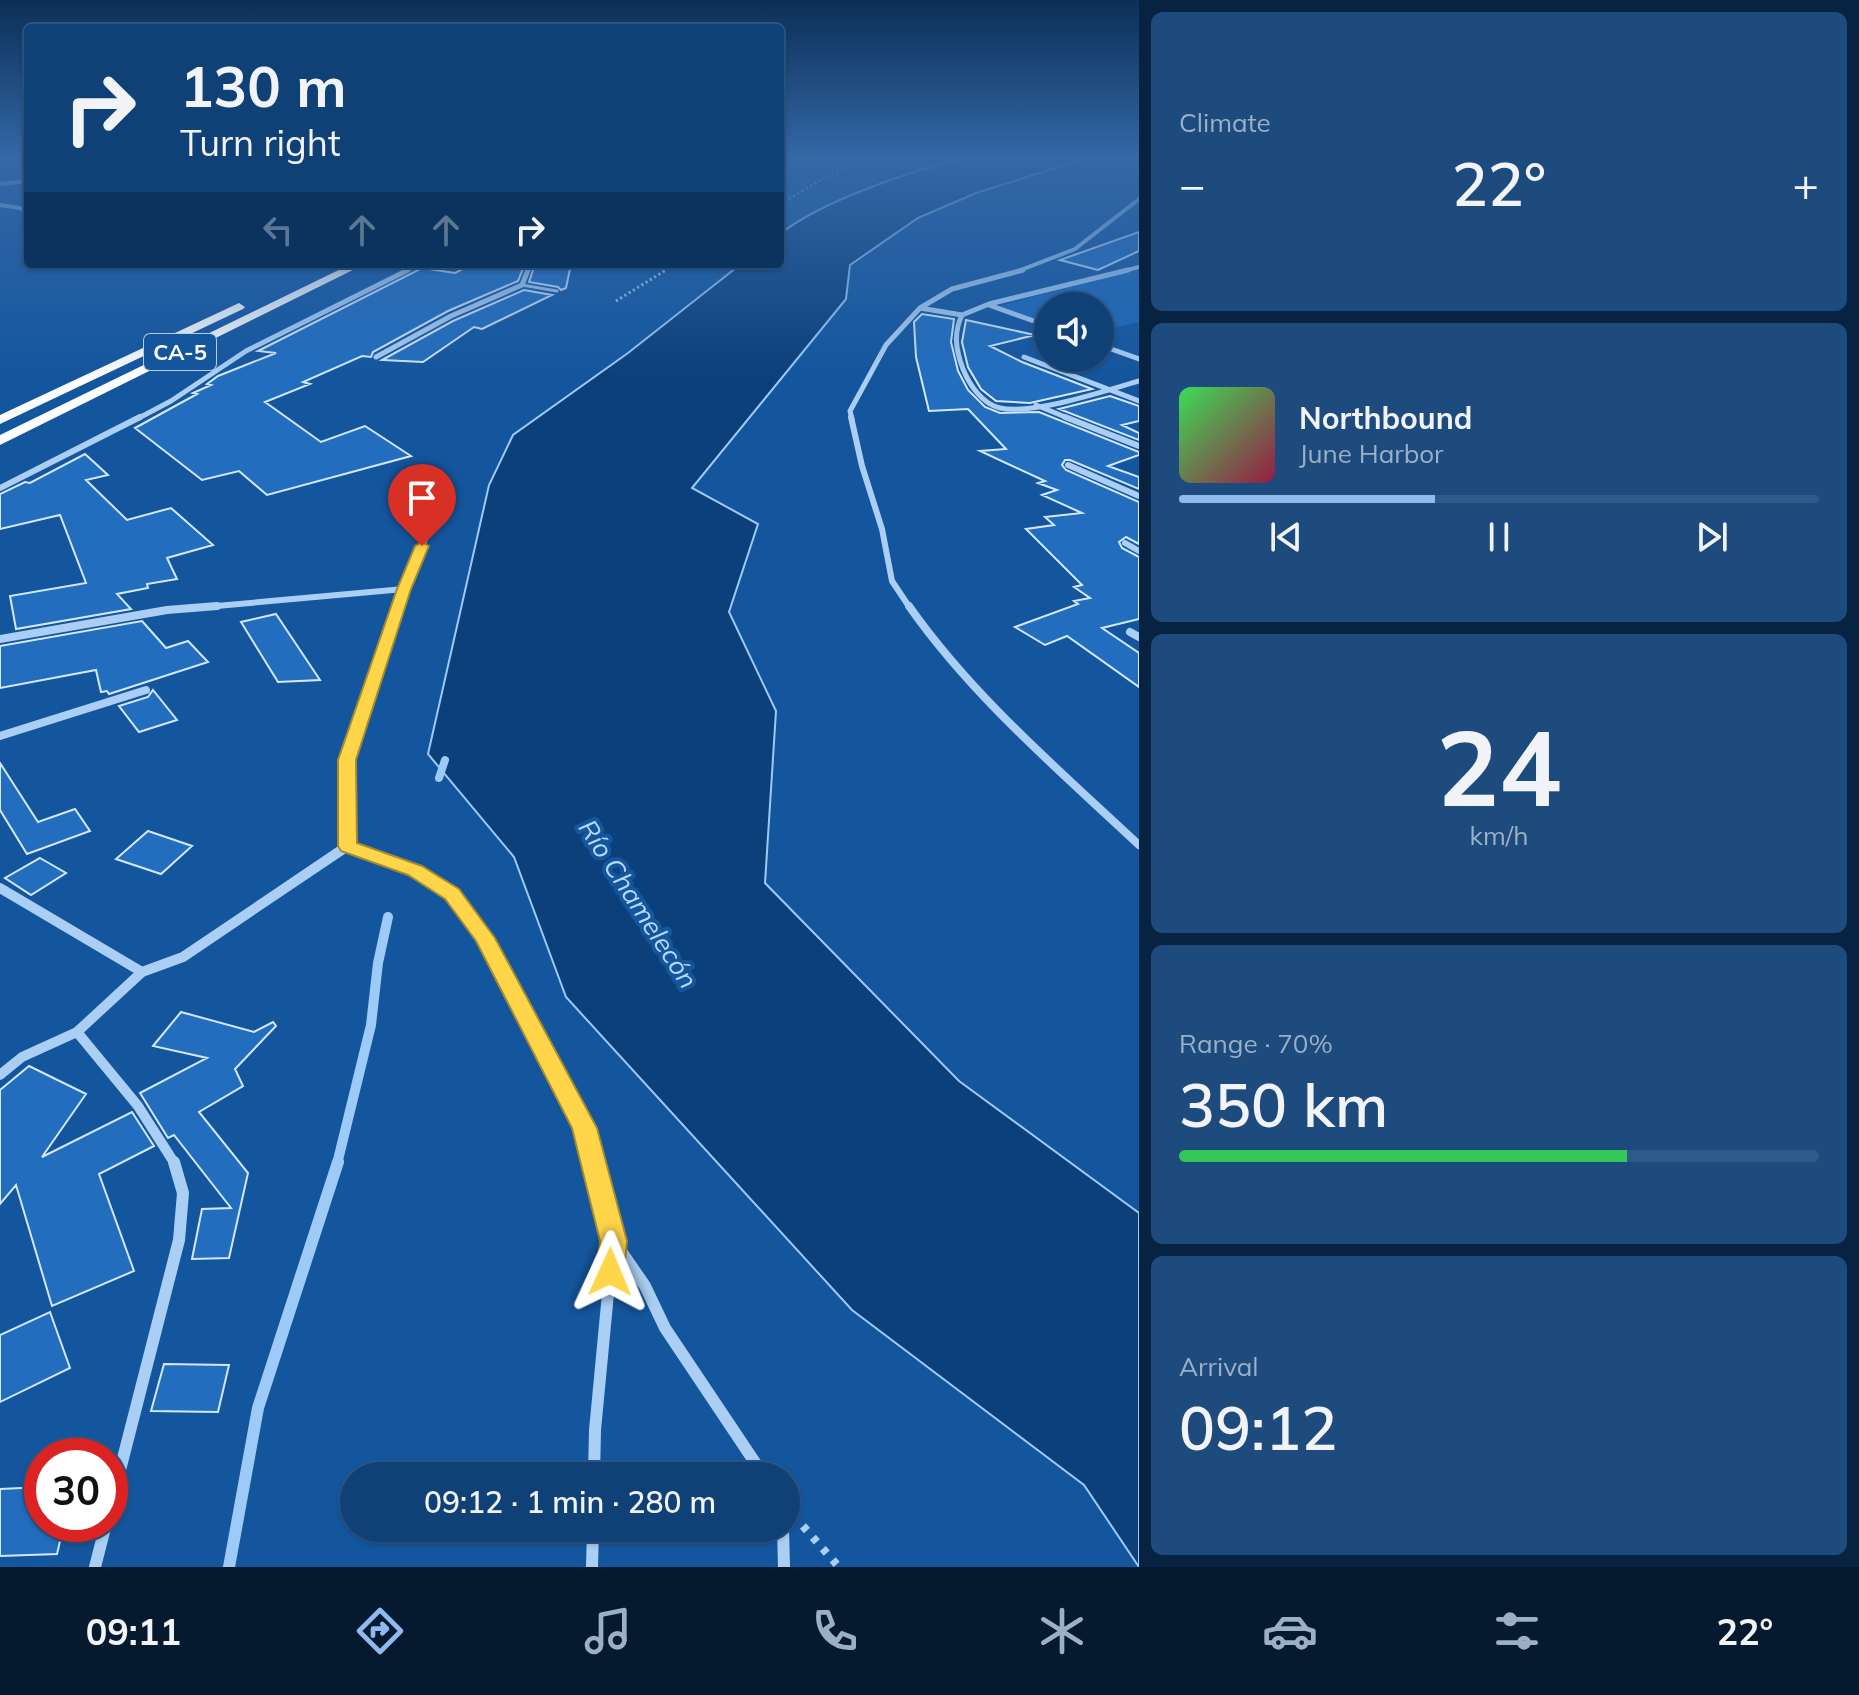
<!DOCTYPE html>
<html lang="en">
<head>
<meta charset="utf-8">
<style>
  :root { --surface:#0f4076; --page:#1d4b7e; --text:#f1f3f6; --muted:#9bafc5; --line:#2f5988; --accent:#90b9f0 }
  body { margin:0; font-family:Mulish,sans-serif; background:var(--page); color:var(--text); height:100vh; display:flex; flex-direction:column; font-size:30px; white-space:nowrap }
  * { box-sizing:border-box; margin:0 }
  p { font-size:26px; color:var(--muted) }
  .icon { flex:none; width:44px; height:44px; fill:none; stroke:currentColor; stroke-width:2; stroke-linecap:round; stroke-linejoin:round }
  .map { position:relative; flex:1; overflow:hidden }
  .panel { display:flex; flex-direction:column; gap:12px; padding:12px; background:#082341; width:720px }
  .panel>* { flex:none }
  .hud { position:absolute; left:24px; top:24px; width:760px; height:244px; border-radius:8px; box-shadow:0 2px 6px #0004,0 0 0 2px var(--line); background:#0f4076; color:var(--text); overflow:hidden }
  .tools { position:absolute; left:1034px; top:292px; display:grid; gap:16px }
  .tools a { display:grid; place-items:center; width:80px; height:80px; border-radius:50%; background:var(--surface); box-shadow:0 2px 6px #0004,0 0 0 2px var(--line); font-size:40px }
  .speed { position:absolute; left:24px; top:1438px; display:flex; gap:16px; font-size:40px; font-weight:700; text-align:center }
  .speed>* { display:grid; place-content:center; width:104px; height:104px; border-radius:50%; background:var(--surface); box-shadow:0 2px 6px #0004,0 0 0 2px var(--line); line-height:1 }
  .speed .limit { border:12px solid #d22; background:#fff; color:#111 }
  .pin { position:absolute; display:grid; place-items:center; width:68px; height:68px; color:#fff; margin:-82px -34px; border-radius:50% 50% 50% 0; rotate:-45deg; box-shadow:0 0 8px #0007 }
  .pin .icon { rotate:45deg }
  .me { position:absolute; width:88px; margin:-44px; rotate:1deg; stroke-linejoin:round; filter:drop-shadow(0 0 6px #0008) }
  .turn { display:flex; align-items:center; gap:28px; height:168px; padding:0 24px; font-size:36px }
  .turn .icon { width:104px; height:104px; stroke-width:2.5 }
  .turn b { display:block; font-size:56px; line-height:68px }
  .lanes { display:flex; align-items:center; height:76px; padding:0 24px; background:#0003; justify-content:center; gap:40px; direction:ltr }
  .lanes .off { opacity:.35 }
  .big { font-size:60px; font-weight:600; line-height:1.1 }
  .panel .tile { flex:1; display:flex; flex-direction:column; justify-content:center; gap:12px; min-width:0; padding:0 28px; border-radius:12px; background:var(--page) }
  .panel .dial { align-items:center; gap:0 }
  .dial b { font-size:104px; line-height:1 }
  .song { display:flex; align-items:center; gap:24px }
  .cover { width:96px; height:96px; border-radius:12px; background:linear-gradient(135deg,hsl(130 70% 55%),hsl(340 70% 35%)) }
  .played { height:8px; border-radius:4px; background:linear-gradient(90deg,var(--accent) 40%,var(--line) 40%) }
  .keys { display:flex; justify-content:space-around; direction:ltr }
  .heat { display:flex; justify-content:space-between; align-items:center; font-size:44px; direction:ltr }
  .charge { height:12px; border-radius:6px; background:linear-gradient(90deg,#34c759 70%,var(--line) 0) }
  .trip { position:absolute; left:340px; top:1462px; width:460px; height:80px; border-radius:40px; background:var(--surface); box-shadow:0 2px 6px #0004,0 0 0 2px var(--line); font-weight:600; line-height:80px; text-align:center }
  .dock { display:flex; height:128px; justify-content:space-around; align-items:center; background:#061a2f; color:var(--muted) }
  .dock .icon { width:56px; height:56px }
  .dock .on { color:var(--accent) }
  .dock b { font-size:36px; color:var(--text) }
  main { display:flex; flex:1; min-height:0 }
  .map>svg:first-child { display:block }
</style>
</head>
<body>
<main>
<div class="map">
<svg width="1139" height="1567" viewBox="0 0 1139 1567">
  <rect width="100%" height="100%" fill="#14569e"/>
  <!-- green -->
  <path fill="#1c68b8" d="M 1135,269 L 1139,270 L 1139,322 L 1100,331 L 1100,306 L 1048,306 L 1048,323 L 1000,306 Z"/>
  <!-- water -->
  <path fill="#0c407b" stroke="#9dcaf7" stroke-width="2" d="M 966,157 L 1090,157 L 976,193 L 918,218 L 850,265 L 846,299 L 692,488 L 758,524 L 729,612 L 776,711 L 765,883 L 959,1081 L 1139,1213 L 1139,1567 L 1084,1485 L 852,1310 L 566,997 L 514,857 L 428,754 L 489,485 L 513,435 L 628,353 L 741,264 L 780,264 L 780,234 C 823,200 912,171 966,157 Z"/>
  <g fill="none" stroke-linecap="round" stroke-linejoin="round">
    <!-- stream-far2 -->
    <path stroke="#9dcaf7" stroke-width="8" d="M 439,778 L 445,760"/>
    <!-- stream-far1 -->
    <path stroke="#9dcaf7" stroke-width="10" d="M 337,1164 L 371,1025 L 378,963 L 388,917"/>
    <!-- stream -->
    <path stroke="#9dcaf7" stroke-width="12" d="M 229,1567 L 258,1408 L 338,1162"/>
  </g>
  <!-- building -->
  <path fill="#226dbd" stroke="#d4e8fd" stroke-width="2" d="M 1139,232 L 1139,251 L 1098,270 L 1060,260 Z
    M 473,264 L 525,264 L 518,281 L 448,311 L 373,352 L 371,357 L 362,356 L 303,382 L 310,384 L 265,402 L 321,442 L 365,426 L 411,456 L 267,495 L 239,471 L 202,480 L 135,428 L 197,394 L 193,393 L 211,385 L 207,384 L 218,376 L 276,353 L 258,351 L 422,268 L 455,273 Z
    M 535,264 L 571,264 L 566,288 L 561,290 L 558,287 L 529,282 Z
    M 524,290 L 552,295 L 482,329 L 474,327 L 423,362 L 382,360 L 453,321 Z
    M 922,314 L 954,319 L 951,342 L 958,371 L 968,390 L 985,407 L 1000,413 L 1039,412 L 1139,452 L 1139,455 L 1108,466 L 1139,477 L 1139,489 L 1070,460 L 1065,460 L 1062,465 L 1066,470 L 1139,502 L 1139,544 L 1126,537 L 1119,542 L 1122,548 L 1139,557 L 1139,619 L 1102,628 L 1139,653 L 1139,687 L 1067,636 L 1045,645 L 1015,627 L 1078,604 L 1074,601 L 1090,598 L 1074,587 L 1082,585 L 1026,529 L 1054,525 L 1045,517 L 1082,513 L 1042,495 L 1057,490 L 1038,483 L 1045,481 L 980,451 L 1006,449 L 968,409 L 929,411 L 916,357 L 914,322 Z
    M 966,320 L 1035,335 L 990,346 L 1022,362 L 1092,389 L 1030,403 L 996,401 L 981,389 L 968,367 L 962,342 Z
    M 1110,396 L 1139,406 L 1139,421 L 1122,425 L 1139,433 L 1139,440 L 1059,409 Z
    M 85,454 L 108,475 L 86,480 L 127,520 L 171,508 L 213,545 L 167,558 L 177,579 L 147,584 L 148,588 L 117,594 L 131,609 L 16,629 L 10,596 L 86,583 L 60,515 L 0,529 L 0,494 L 25,482 L 30,483 Z
    M 276,614 L 320,680 L 278,682 L 241,622 Z
    M 142,621 L 166,648 L 188,641 L 208,662 L 109,694 L 107,691 L 101,692 L 96,670 L 0,688 L 0,646 Z
    M 153,690 L 177,720 L 139,732 L 119,706 L 148,697 Z
    M 0,763 L 38,822 L 75,809 L 90,831 L 27,854 L 0,810 Z
    M 148,831 L 192,846 L 161,874 L 116,859 Z
    M 40,858 L 66,873 L 31,895 L 5,878 Z
    M 181,1012 L 254,1032 L 273,1022 L 276,1026 L 235,1069 L 243,1086 L 199,1112 L 248,1173 L 229,1258 L 192,1259 L 202,1209 L 231,1208 L 174,1135 L 168,1138 L 140,1093 L 207,1058 L 153,1046 Z
    M 29,1066 L 86,1094 L 42,1157 L 132,1112 L 154,1146 L 99,1174 L 134,1271 L 52,1306 L 16,1185 L 0,1204 L 0,1090 Z
    M 50,1312 L 70,1368 L 0,1402 L 0,1335 Z
    M 164,1364 L 229,1365 L 218,1412 L 151,1411 Z
    M 42,1487 L 42,1524 L 64,1524 L 57,1554 L 0,1556 L 0,1489 Z"/>
  <g fill="none" stroke-linecap="round" stroke-linejoin="round">
    <!-- path-far2 -->
    <path stroke="#abcff4" stroke-width="2" stroke-dasharray="2 3" stroke-linecap="butt" d="M 780,204 L 860,157
      M 663,272 L 675,264"/>
    <!-- path-far1 -->
    <path stroke="#abcff4" stroke-width="3" stroke-dasharray="2 3" stroke-linecap="butt" d="M 616,301 L 666,270"/>
    <!-- path -->
    <path stroke="#abcff4" stroke-width="8" stroke-dasharray="6 9" stroke-linecap="butt" d="M 803,1526 L 839,1567"/>
    <!-- service -->
    <path stroke="#abcff4" stroke-width="3" d="M 522,285 L 557,291"/>
    <!-- minor-far5 -->
    <path stroke="#abcff4" stroke-width="4" d="M 0,184 L 28,181
      M 0,205 L 20,208 L 28,213
      M 404,272 L 419,264
      M 527,272 L 530,264
      M 1016,272 L 1075,249 L 1139,199
      M 1120,272 L 1139,267"/>
    <!-- minor-far4 -->
    <path stroke="#abcff4" stroke-width="5" d="M 1023,270 L 952,289 L 920,308 L 962,315 L 989,304 L 1128,270
      M 989,305 L 1048,326
      M 962,315 C 953,334 956,350 963,369 C 969,384 982,404 1000,408 C 1033,415 1105,391 1139,381
      M 1100,345 L 1139,359
      M 376,357 L 451,316 L 522,285 L 528,270
      M 1024,357 L 1139,401
      M 1036,405 L 1070,419
      M 137,419 L 171,401 L 246,351 L 408,270
      M 852,419 L 850,411 L 886,345 L 920,308"/>
    <!-- minor-far3 -->
    <path stroke="#abcff4" stroke-width="6" d="M 851,417 L 862,466 L 882,529 L 892,581 L 910,608
      M 1065,417 L 1139,446
      M 1068,465 L 1139,496
      M 0,488 L 140,417
      M 1125,543 L 1139,551
      M 404,589 L 431,524
      M 194,608 L 404,589 L 398,608"/>
    <!-- minor-far2 -->
    <path stroke="#abcff4" stroke-width="8" d="M 909,606 C 972,696 1059,770 1139,845
      M 1130,632 L 1139,637
      M 0,639 L 167,610 L 217,606
      M 0,736 L 146,690
      M 347,846 L 361,851
      M 340,851 L 347,846 L 347,760 L 398,606"/>
    <!-- minor-far1 -->
    <path stroke="#abcff4" stroke-width="10" d="M 356,849 L 415,870 L 452,894 L 485,938 L 585,1128 L 594,1164
      M 0,888 L 142,972
      M 0,1075 L 22,1057 L 77,1032
      M 175,1164 L 138,1106 L 77,1032 L 142,972 L 183,957 L 343,849"/>
    <!-- minor -->
    <path stroke="#abcff4" stroke-width="12" d="M 594,1162 L 613,1241 L 595,1430 L 594,1476
      M 614,1241 L 645,1286 L 665,1328 L 764,1476
      M 110,1509 L 179,1240 L 183,1193 L 174,1162
      M 783,1528 L 784,1567
      M 95,1567 L 106,1524
      M 592,1567 L 593,1528"/>
    <!-- trunk -->
    <path fill="#fcfdff" fill-rule="evenodd" d="M 351,264 L 365,264 L 0,445 L 0,435 Z
      M 239,303 L 245,307 L 243,309 L 0,424 L 0,415 Z"/>
  </g>
  <!-- sky -->
  <linearGradient id="sky" x2="0" y2="1"><stop stop-color="#0b2f57"/><stop offset="0.42" stop-color="#3468a6"/><stop offset="1" stop-color="#3468a6" stop-opacity="0"/></linearGradient>
  <rect width="1139" height="376" fill="url(#sky)"/>
  <!-- route -->
  <path fill="#ffd54a" stroke="#a68a30" stroke-width="2" d="M 422,542 L 429,546 L 411,589 L 356,760 L 357,843 L 422,866 L 459,889 L 495,938 L 597,1128 L 627,1241 L 624,1272 L 620,1280 L 610,1284 L 601,1280 L 597,1272 L 600,1241 L 572,1128 L 476,941 L 445,899 L 408,875 L 341,851 L 338,846 L 338,760 L 397,589 L 415,546 Z"/>
  <g text-anchor="middle" stroke-width="8" stroke-linejoin="round" paint-order="stroke">
    <!-- shield labels -->
    <rect fill="#14569e" stroke="#b8cce2" stroke-width="2" x="144" y="334" width="72" height="36" rx="6"/>
    <g font-size="22" font-weight="bold" fill="#fff">
      <text x="180" y="360">CA-5</text>
    </g>
    <!-- water labels -->
    <g font-size="26" font-style="italic" fill="#b8d9fa" stroke="#14569e">
      <text transform="translate(638 904) rotate(57)" y="9">Río Chamelecón</text>
    </g>
  </g>
</svg>
<div class="tools">
<a><svg class="icon" aria-label="sound" viewBox="0 0 24 24"><path d="M4 9h4l5-4v14l-5-4H4zM17 9q2 3 0 6"/></svg></a>
</div>
<div class="speed"><div class="limit">30</div></div>
<div class="pin" style="left:422px;top:546px;background:#d93025"><svg class="icon" aria-label="arrive" viewBox="0 0 24 24"><path d="M6 21V4h12l-3 4 3 4H6"/></svg></div>
<svg class="me" style="left:610px;top:1272px" viewBox="-20 -20 40 40"><path d="M0-17L14 15 0 8-14 15z" fill="#ffd54a" stroke="#fff" stroke-width="4"/></svg>
<div class="trip">09:12 · 1 min · 280 m</div>
<div class="hud">
<div class="turn"><svg class="icon" aria-label="right" viewBox="0 0 24 24"><path d="M7 20v-9h11M14 6l5 5-5 5"/></svg><div><b>130 m</b>Turn right</div></div>
<div class="lanes"><svg class="icon off" aria-label="left" viewBox="0 0 24 24"><path d="M17 20v-9H6M10 6l-5 5 5 5"/></svg><svg class="icon off" aria-label="ahead" viewBox="0 0 24 24"><path d="M12 20V5M6 11l6-6 6 6"/></svg><svg class="icon off" aria-label="ahead" viewBox="0 0 24 24"><path d="M12 20V5M6 11l6-6 6 6"/></svg><svg class="icon" aria-label="right" viewBox="0 0 24 24"><path d="M7 20v-9h11M14 6l5 5-5 5"/></svg></div>
</div>
</div>
<section class="panel">
<div class="tile"><p>Climate</p>
<div class="heat"><a>−</a><b class="big">22°</b><a>+</a></div>
</div>
<div class="tile">
<div class="song"><i class="cover"></i><div><b>Northbound</b><p>June Harbor</p></div></div>
<div class="played"></div>
<div class="keys"><svg class="icon" aria-label="previous" viewBox="0 0 24 24"><path d="M18 5L8 12l10 7zM5 5v14"/></svg><svg class="icon" aria-label="pause" viewBox="0 0 24 24"><path d="M8 5v14M16 5v14"/></svg><svg class="icon" aria-label="next" viewBox="0 0 24 24"><path d="M6 5l10 7-10 7zM19 5v14"/></svg></div>
</div>
<div class="tile dial"><b>24</b><p>km/h</p></div>
<div class="tile"><p>Range · 70%</p><b class="big">350 km</b><div class="charge"></div></div>
<div class="tile"><p>Arrival</p><b class="big">09:12</b></div>
</section>
</main>
<nav class="dock">
<b>09:11</b>
<svg class="icon on" aria-label="directions" viewBox="0 0 24 24"><path d="M12 3l9 9-9 9-9-9zM9 14v-3h6M13 9l2 2-2 2"/></svg>
<svg class="icon" aria-label="music" viewBox="0 0 24 24"><path d="M9 18V5l10-2v13"/><circle cx="6" cy="18" r="3"/><circle cx="16" cy="16" r="3"/></svg>
<svg class="icon" aria-label="phone" viewBox="0 0 24 24"><path d="M5 4h4l2 5-3 2q2 4 5 5l2-3 5 2v4C11 20 4 13 5 4z"/></svg>
<svg class="icon" aria-label="climate" viewBox="0 0 24 24"><path d="M12 3v18M4 7l16 10M4 17L20 7"/></svg>
<svg class="icon" aria-label="car" viewBox="0 0 24 24"><path d="M5 17H2v-5l4-1 3-4h7l3 4 3 1v5h-3M9 17h6M6 11h13"/><circle cx="7" cy="17" r="2"/><circle cx="17" cy="17" r="2"/></svg>
<svg class="icon" aria-label="filters" viewBox="0 0 24 24"><path d="M4 7h16M4 17h16"/><circle cx="9" cy="7" r="2"/><circle cx="15" cy="17" r="2"/></svg>
<b>22°</b>
</nav>
</body>
</html>
